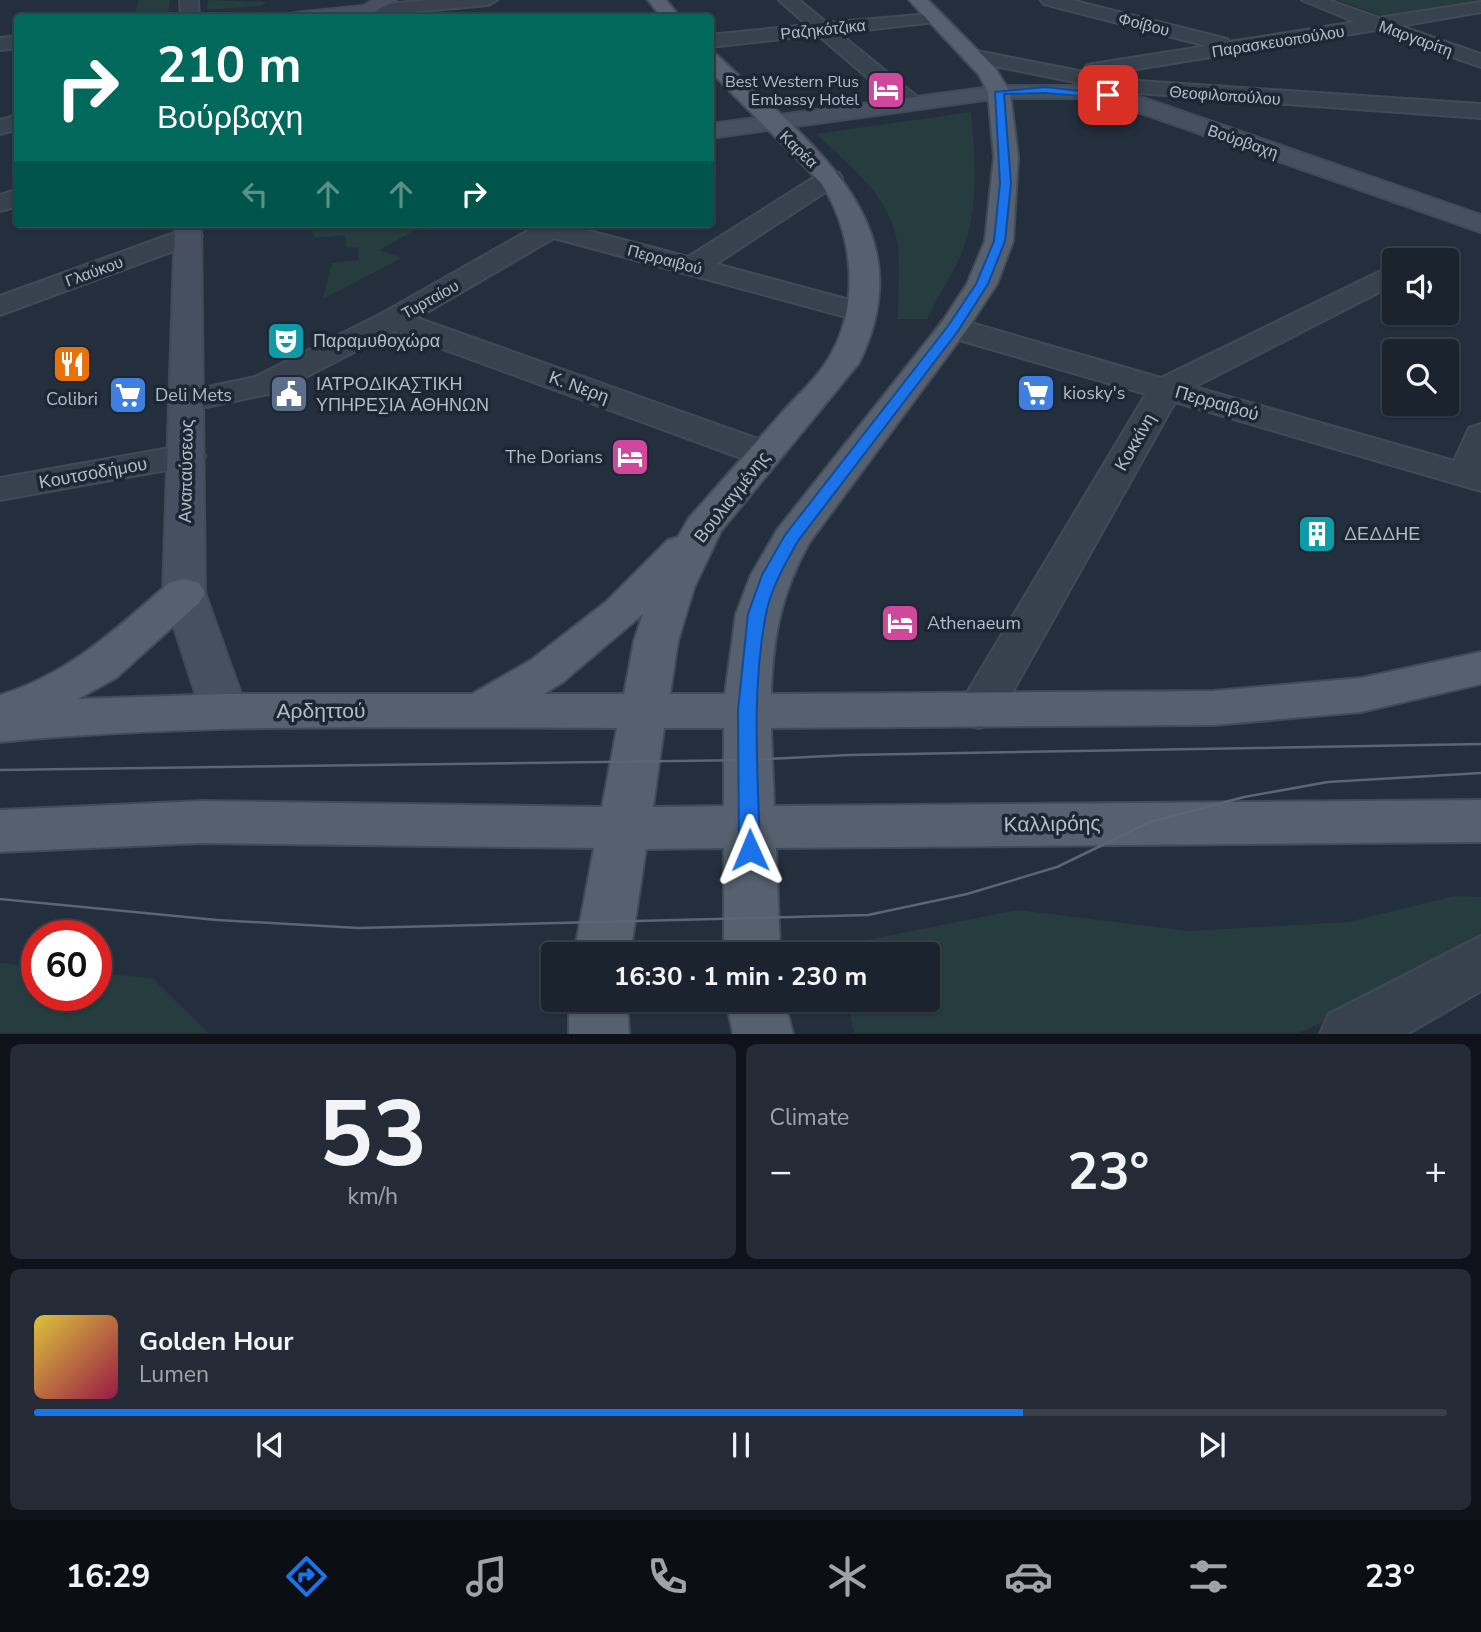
<!DOCTYPE html>
<html lang="en">
<head>
<meta charset="utf-8">
<style>
  :root { --surface:#1b232e; --page:#242b36; --text:#f1f3f6; --muted:#a0a4aa; --line:#39404a; --accent:#1a73e8 }
  body { margin:0; font-family:"Nunito Sans",sans-serif; background:var(--page); color:var(--text); height:100vh; display:flex; flex-direction:column; font-size:26px; white-space:nowrap }
  * { box-sizing:border-box; margin:0 }
  p { font-size:23px; color:var(--muted) }
  .icon { flex:none; width:38px; height:38px; fill:none; stroke:currentColor; stroke-width:2; stroke-linecap:round; stroke-linejoin:round }
  .map { position:relative; height:1034px; overflow:hidden }
  .details { display:flex; flex-direction:column; gap:10px; padding:10px; background:#0f1319; flex:1 }
  .details>* { flex:none }
  .top-card { position:absolute; left:14px; top:14px; width:700px; height:214px; border-radius:7px; box-shadow:0 2px 5px #0004,0 0 0 2px var(--line); background:#00695c; color:#fff; overflow:hidden }
  .fabs { position:absolute; left:1382px; top:248px; display:grid; gap:14px }
  .fabs a { display:grid; place-items:center; width:77px; height:77px; border-radius:7px; background:var(--surface); box-shadow:0 2px 5px #0004,0 0 0 2px var(--line); font-size:35px }
  .speed { position:absolute; left:21px; top:920px; display:flex; gap:14px; font-size:35px; font-weight:700; text-align:center }
  .speed>* { display:grid; place-content:center; width:91px; height:91px; border-radius:50%; background:var(--surface); box-shadow:0 2px 5px #0004,0 0 0 2px var(--line); line-height:1 }
  .speed .limit { border:10px solid #d22; background:#fff; color:#111 }
  .pin { position:absolute; display:grid; place-items:center; width:60px; height:60px; color:#fff; margin:-30px; border-radius:14px; box-shadow:0 4px 10px #0006 }
  .me { position:absolute; width:77px; margin:-38px; rotate:359deg; stroke-linejoin:round; filter:drop-shadow(0 0 5px #0008) }
  .turn { display:flex; align-items:center; gap:24px; height:147px; padding:0 28px; font-size:32px }
  .turn .icon { width:91px; height:91px; stroke-width:2.5 }
  .turn b { display:block; font-size:49px; line-height:60px }
  .lanes { display:flex; align-items:center; height:66px; padding:0 28px; background:#0003; justify-content:center; gap:35px; direction:ltr }
  .lanes .off { opacity:.35 }
  .big { font-size:52px; font-weight:700; line-height:1.1 }
  .details .tile { flex:1; display:flex; flex-direction:column; justify-content:center; gap:10px; min-width:0; padding:0 24px; border-radius:10px; background:var(--page) }
  .details .dial { align-items:center; gap:0 }
  .dial b { font-size:91px; line-height:1 }
  .song { display:flex; align-items:center; gap:21px }
  .cover { width:84px; height:84px; border-radius:10px; background:linear-gradient(135deg,hsl(50 70% 55%),hsl(340 70% 35%)) }
  .played { height:7px; border-radius:4px; background:linear-gradient(90deg,var(--accent) 70%,var(--line) 70%) }
  .keys { display:flex; justify-content:space-around; direction:ltr }
  .heat { display:flex; justify-content:space-between; align-items:center; font-size:38px; direction:ltr }
  .details .tiles { flex:1; display:grid; gap:10px; grid-template-columns:1fr 1fr }
  .tile:last-child { grid-column:span 2 }
  .trip { position:absolute; left:541px; top:942px; width:399px; height:70px; border-radius:7px; background:var(--surface); box-shadow:0 2px 5px #0004,0 0 0 2px var(--line); font-weight:700; line-height:70px; text-align:center }
  .tab-bar { display:flex; height:112px; justify-content:space-around; align-items:center; background:#0b0e12; color:var(--muted) }
  .tab-bar .icon { width:49px; height:49px }
  .tab-bar .on { color:var(--accent) }
  .tab-bar b { font-size:32px; color:var(--text) }
  .map>svg:first-child { display:block }
</style>
</head>
<body>
<div class="map">
<svg width="1481" height="1034" viewBox="0 0 1481 1034">
  <rect width="100%" height="100%" fill="#242f3e"/>
  <!-- green -->
  <path fill="#263c3f" d="M 139,0 L 170,0 L 168,13 L 134,16 Z
    M 208,0 L 267,2 L 261,6 L 207,10 Z
    M 1338,0 L 1481,0 L 1481,3 L 1388,18 Z
    M 971,112 C 975,157 979,203 964,247 C 955,272 938,295 927,319 L 898,319 C 898,295 900,271 898,247 C 892,197 850,166 816,134 Z
    M 333,224 L 437,224 L 424,231 L 417,229 L 379,250 L 402,258 L 323,299 L 332,263 L 359,260 L 358,247 L 346,248 L 345,235 L 314,238 L 312,227 Z
    M 1454,896 L 1481,897 L 1481,955 L 1298,1033 L 854,1033 L 847,999 L 928,999 L 928,954 L 851,954 L 852,943 L 1017,910 L 1188,931 L 1348,922 Z
    M 0,963 L 37,967 L 37,996 L 96,996 L 96,973 L 152,978 L 208,1033 L 0,1033 Z"/>
  <g fill="none" stroke-linecap="round" stroke-linejoin="round">
    <!-- street casing -->
    <g stroke="#414a57" stroke-width="4">
      <path id="street" d="M 180,0 L 198,0 L 199,18 L 181,18 Z
        M 430,0 L 497,0 L 488,5 L 367,16 L 358,11 L 367,6 Z
        M 779,0 L 799,0 L 827,23 L 941,13 L 944,17 L 935,22 L 839,33 L 920,99 L 923,104 L 920,109 L 904,109 L 818,35 L 710,47 L 710,35 L 807,25 Z
        M 1041,0 L 1071,0 L 1227,39 L 1229,42 L 1355,22 L 1302,0 L 1328,0 L 1379,18 L 1481,2 L 1481,12 L 1400,26 L 1481,54 L 1481,67 L 1376,30 L 1100,75 L 1124,80 L 1481,104 L 1481,118 L 1124,92 L 965,60 L 962,56 L 972,50 L 1084,72 L 1086,66 L 1093,64 L 1207,46 L 1044,4 Z
        M 18,36 L 18,48 L 0,50 L 0,38 Z
        M 18,115 L 18,129 L 0,134 L 0,120 Z
        M 830,171 L 839,173 L 842,178 L 839,183 L 716,264 L 872,306 L 876,312 L 872,318 L 861,321 L 850,318 L 554,238 L 417,318 L 778,446 L 783,454 L 778,462 L 765,465 L 752,462 L 394,331 L 277,392 L 187,411 L 175,408 L 170,401 L 175,394 L 255,377 L 381,314 L 540,224 L 563,224 L 688,257 L 821,173 Z
        M 18,189 L 18,206 L 0,211 L 0,195 Z
        M 188,228 L 198,230 L 202,236 L 198,242 L 0,315 L 0,296 Z
        M 1389,267 L 1395,269 L 1395,284 L 1194,387 L 1454,461 L 1469,428 L 1481,424 L 1481,491 L 1175,402 L 995,723 L 979,728 L 963,723 L 956,711 L 1146,394 L 942,335 L 938,328 L 942,321 L 953,319 L 964,321 L 1161,378 Z
        M 187,445 L 200,448 L 205,456 L 200,464 L 0,500 L 0,478 Z
        M 1481,936 L 1481,991 L 1407,1034 L 1320,1034 L 1329,1014 Z"/>
    </g>
    <!-- secondary casing -->
    <g stroke="#414a57" stroke-width="4">
      <path id="secondary" d="M 374,0 L 396,0 L 367,16 L 286,18 L 295,13 L 363,6 Z
        M 999,86 L 1091,86 L 1143,98 L 1481,215 L 1481,232 L 1127,108 L 1091,98 L 999,98 L 710,138 L 710,124 Z
        M 175,224 L 201,224 L 205,593 L 247,711 L 240,723 L 224,728 L 208,723 L 201,711 L 163,593 Z"/>
    </g>
    <!-- primary casing -->
    <g stroke="#414a57" stroke-width="4">
      <path id="primary" d="M 648,0 L 666,0 L 681,18 L 662,18 Z
        M 909,0 L 928,0 L 995,68 L 1010,92 L 1018,157 L 1013,241 L 997,284 L 968,328 L 809,543 C 781,594 773,635 771,694 L 1214,691 L 1361,678 L 1481,652 L 1481,684 L 1361,712 L 1214,725 L 771,728 L 774,806 L 1481,800 L 1481,842 L 776,848 L 780,954 L 724,954 L 724,848 L 646,849 L 630,954 L 574,954 L 594,848 L 202,843 L 0,852 L 0,810 L 202,801 L 602,807 L 617,728 C 412,728 205,722 0,742 L 0,695 C 69,674 116,629 169,583 L 184,579 L 199,583 L 205,593 L 199,603 L 116,678 L 78,699 L 224,694 L 472,694 L 531,660 L 607,601 L 668,540 L 678,537 L 689,518 C 721,482 753,446 785,409 C 800,393 819,376 830,356 C 861,303 853,232 821,183 L 710,71 L 710,53 L 717,55 C 807,142 928,221 859,363 L 721,531 L 694,588 L 678,641 L 670,694 L 725,694 L 736,614 L 751,575 L 777,530 L 942,322 L 967,284 L 985,241 L 994,157 L 988,92 L 979,75 ZM 643,614 L 634,641 L 624,694 L 544,694 L 563,682 ZM 664,728 L 724,728 L 724,806 L 653,807 Z
        M 569,999 L 627,999 L 629,1034 L 569,1034 Z
        M 726,999 L 784,999 L 793,1034 L 733,1034 Z"/>
    </g>
    <!-- street -->
    <use href="#street" fill="#38414e" fill-rule="evenodd"/>
    <!-- secondary -->
    <use href="#secondary" fill="#465061" fill-rule="evenodd"/>
    <!-- primary -->
    <use href="#primary" fill="#56606e" fill-rule="evenodd"/>
    <!-- tram -->
    <path stroke="#5a6575" stroke-width="2.5" d="M 0,770 L 749,760 L 849,755 L 1481,744
      M 0,899 L 217,920 L 358,928 L 868,915 L 967,894 L 1057,867 L 1150,822 L 1244,797 L 1328,782 L 1481,773"/>
  </g>
  <!-- route -->
  <path fill="#1a73e8" stroke="#114b97" stroke-width="2" d="M 1045,87 L 1112,95 L 1108,98 L 1045,93 L 1004,94 L 1011,183 L 1005,241 L 988,284 L 958,331 L 798,541 C 785,564 771,588 766,614 C 751,691 758,773 760,850 L 757,856 L 750,859 L 742,856 L 739,850 L 738,710 L 748,614 L 762,575 L 785,535 L 948,326 L 976,284 L 994,241 L 1000,183 L 995,92 Z"/>
  <!-- icons -->
  <defs>
    <g id="hotel-square" transform="scale(2.0125)"><rect x="-9" y="-9" width="18" height="18" rx="4" fill="#d1479c" stroke="#1d2633"/><path d="M-6-4.5h1.5V1H6V5H4.5V3h-9V5H-6ZM-4 0a1.8 1.8 0 1 1 3.6 0ZM.5 0V-2.5h3Q6-2.5 6 0Z" fill="#fff"/></g>
    <g id="theatre-square" transform="scale(2.0125)"><rect x="-9" y="-9" width="18" height="18" rx="4" fill="#0f9aa8" stroke="#1d2633"/><path d="M-5-5.5Q0-4 5-5.5V0Q5 5 0 6Q-5 5-5 0ZM-3.3-2.5H-1v1.5H-3.3ZM1-2.5H3.3v1.5H1ZM-2.8 1Q0 5.5 2.8 1Z" fill="#fff"/></g>
    <g id="restaurant-square" transform="scale(2.0125)"><rect x="-9" y="-9" width="18" height="18" rx="4" fill="#e8710a" stroke="#1d2633"/><path d="M-5-6h1v4h1v-4h1v4h1v-4h1v5L-1.5 .5V6h-2V.5L-5-1ZM5-6V6H3V1.5H1.5Q1.5-4 5-6Z" fill="#fff"/></g>
    <g id="supermarket-square" transform="scale(2.0125)"><rect x="-9" y="-9" width="18" height="18" rx="4" fill="#3f7fe0" stroke="#1d2633"/><path d="M-6-5.5h2.5l.6 2H6L4.5 2H-2.5L-4.4-4H-6ZM-1.5 3.2a1.3 1.3 0 1 0 .1 0ZM3 3.2a1.3 1.3 0 1 0 .1 0Z" fill="#fff"/></g>
    <g id="civic-square" transform="scale(2.0125)"><rect x="-9" y="-9" width="18" height="18" rx="4" fill="#5c6f8a" stroke="#1d2633"/><path d="M-.6-6.5H3V-4.5H.6V-3L4-1V1h2V6H-6V1h2V-1L-.6-3ZM-1.2 2.5V6h2.4V2.5Z" fill="#fff"/></g>
    <g id="building-square" transform="scale(2.0125)"><rect x="-9" y="-9" width="18" height="18" rx="4" fill="#0f9aa8" stroke="#1d2633"/><path d="M-4-6H4V6H1V3H-1V6H-4ZM-2.5-4.3h1.7v1.8h-1.7ZM.8-4.3h1.7v1.8H.8ZM-2.5-1h1.7V.8h-1.7ZM.8-1h1.7V.8H.8Z" fill="#fff"/></g>
  </defs>
  <g fill-rule="evenodd">
    <use href="#hotel-square" x="886" y="90"/>
    <use href="#theatre-square" x="286" y="341"/>
    <use href="#restaurant-square" x="72" y="364"/>
    <use href="#supermarket-square" x="1036" y="393"/>
    <use href="#civic-square" x="289" y="394"/>
    <use href="#supermarket-square" x="128" y="395"/>
    <use href="#hotel-square" x="630" y="457"/>
    <use href="#building-square" x="1317" y="534"/>
    <use href="#hotel-square" x="900" y="623"/>
  </g>
  <g text-anchor="middle" stroke-width="7" stroke-linejoin="round" paint-order="stroke">
    <!-- far-street labels -->
    <g font-size="16" fill="#b4bcc9" stroke="#1d2633">
      <text transform="translate(1144 24) rotate(14)" y="6">Φοίβου</text>
      <text transform="translate(823 29) rotate(-6)" y="6">Ραζηκότζικα</text>
      <text transform="translate(1416 38) rotate(20)" y="6">Μαργαρίτη</text>
      <text transform="translate(1278 41) rotate(-9)" y="6">Παρασκευοπούλου</text>
      <text transform="translate(1225 95) rotate(4)" y="6">Θεοφιλοπούλου</text>
      <text transform="translate(1243 141) rotate(19)" y="6">Βούρβαχη</text>
      <text transform="translate(799 149) rotate(44)" y="6">Καρέα</text>
      <text transform="translate(665 259) rotate(15)" y="6">Περραιβού</text>
      <text transform="translate(94 271) rotate(-20)" y="6">Γλαύκου</text>
      <text transform="translate(430 299) rotate(-29)" y="6">Τυρταίου</text>
    </g>
    <!-- far-poi labels -->
    <g font-size="16" fill="#b4bcc9" stroke="#1d2633" text-anchor="end">
      <text x="859" y="87">Best Western Plus<tspan x="859" dy="18">Embassy Hotel</tspan></text>
    </g>
    <!-- poi labels -->
    <g font-size="18" fill="#b4bcc9" stroke="#1d2633" text-anchor="start">
      <text x="313" y="347">Παραμυθοχώρα</text>
      <text x="316" y="390">ΙΑΤΡΟΔΙΚΑΣΤΙΚΗ<tspan x="316" dy="21">ΥΠΗΡΕΣΙΑ ΑΘΗΝΩΝ</tspan></text>
      <text x="1063" y="399">kiosky's</text>
      <text x="155" y="401">Deli Mets</text>
      <text x="72" y="405" text-anchor="middle">Colibri</text>
      <text x="603" y="463" text-anchor="end">The Dorians</text>
      <text x="1344" y="540">ΔΕΔΔΗΕ</text>
      <text x="927" y="629">Athenaeum</text>
    </g>
    <!-- street labels -->
    <g font-size="18" fill="#b4bcc9" stroke="#1d2633">
      <text transform="translate(579 387) rotate(20)" y="6">Κ. Νερη</text>
      <text transform="translate(1217 403) rotate(16)" y="6">Περραιβού</text>
      <text transform="translate(1135 442) rotate(-60)" y="6">Κοκκίνη</text>
      <text transform="translate(186 471) rotate(-89)" y="6">Αναπαύσεως</text>
      <text transform="translate(93 473) rotate(-10)" y="6">Κουτσοδήμου</text>
      <text transform="translate(732 497) rotate(-52)" y="6">Βουλιαγμένης</text>
    </g>
    <!-- near-street labels -->
    <g font-size="21" fill="#b4bcc9" stroke="#1d2633">
      <text x="321" y="718">Αρδηττού</text>
      <text transform="translate(1052 824) rotate(-1)" y="7">Καλλιρόης</text>
    </g>
  </g>
</svg>
<div class="fabs">
<a><svg class="icon" aria-label="sound" viewBox="0 0 24 24"><path d="M4 9h4l5-4v14l-5-4H4zM17 9q2 3 0 6"/></svg></a>
<a><svg class="icon" aria-label="search" viewBox="0 0 24 24"><circle cx="10" cy="10" r="6"/><path d="M15 15l6 6"/></svg></a>
</div>
<div class="speed"><div class="limit">60</div></div>
<div class="pin" style="left:1108px;top:95px;background:#d93025"><svg class="icon" aria-label="arrive" viewBox="0 0 24 24"><path d="M6 21V4h12l-3 4 3 4H6"/></svg></div>
<svg class="me" style="left:750px;top:850px" viewBox="-20 -20 40 40"><path d="M0-17L14 15 0 8-14 15z" fill="#1a73e8" stroke="#fff" stroke-width="4"/></svg>
<div class="trip">16:30 · 1 min · 230 m</div>
<div class="top-card">
<div class="turn"><svg class="icon" aria-label="right" viewBox="0 0 24 24"><path d="M7 20v-9h11M14 6l5 5-5 5"/></svg><div><b>210 m</b>Βούρβαχη</div></div>
<div class="lanes"><svg class="icon off" aria-label="left" viewBox="0 0 24 24"><path d="M17 20v-9H6M10 6l-5 5 5 5"/></svg><svg class="icon off" aria-label="ahead" viewBox="0 0 24 24"><path d="M12 20V5M6 11l6-6 6 6"/></svg><svg class="icon off" aria-label="ahead" viewBox="0 0 24 24"><path d="M12 20V5M6 11l6-6 6 6"/></svg><svg class="icon" aria-label="right" viewBox="0 0 24 24"><path d="M7 20v-9h11M14 6l5 5-5 5"/></svg></div>
</div>
</div>
<section class="details">
<div class="tiles">
<div class="tile dial"><b>53</b><p>km/h</p></div>
<div class="tile"><p>Climate</p>
<div class="heat"><a>−</a><b class="big">23°</b><a>+</a></div>
</div>
<div class="tile">
<div class="song"><i class="cover"></i><div><b>Golden Hour</b><p>Lumen</p></div></div>
<div class="played"></div>
<div class="keys"><svg class="icon" aria-label="previous" viewBox="0 0 24 24"><path d="M18 5L8 12l10 7zM5 5v14"/></svg><svg class="icon" aria-label="pause" viewBox="0 0 24 24"><path d="M8 5v14M16 5v14"/></svg><svg class="icon" aria-label="next" viewBox="0 0 24 24"><path d="M6 5l10 7-10 7zM19 5v14"/></svg></div>
</div>
</div>
</section>
<nav class="tab-bar">
<b>16:29</b>
<svg class="icon on" aria-label="directions" viewBox="0 0 24 24"><path d="M12 3l9 9-9 9-9-9zM9 14v-3h6M13 9l2 2-2 2"/></svg>
<svg class="icon" aria-label="music" viewBox="0 0 24 24"><path d="M9 18V5l10-2v13"/><circle cx="6" cy="18" r="3"/><circle cx="16" cy="16" r="3"/></svg>
<svg class="icon" aria-label="phone" viewBox="0 0 24 24"><path d="M5 4h4l2 5-3 2q2 4 5 5l2-3 5 2v4C11 20 4 13 5 4z"/></svg>
<svg class="icon" aria-label="climate" viewBox="0 0 24 24"><path d="M12 3v18M4 7l16 10M4 17L20 7"/></svg>
<svg class="icon" aria-label="car" viewBox="0 0 24 24"><path d="M5 17H2v-5l4-1 3-4h7l3 4 3 1v5h-3M9 17h6M6 11h13"/><circle cx="7" cy="17" r="2"/><circle cx="17" cy="17" r="2"/></svg>
<svg class="icon" aria-label="filters" viewBox="0 0 24 24"><path d="M4 7h16M4 17h16"/><circle cx="9" cy="7" r="2"/><circle cx="15" cy="17" r="2"/></svg>
<b>23°</b>
</nav>
</body>
</html>
